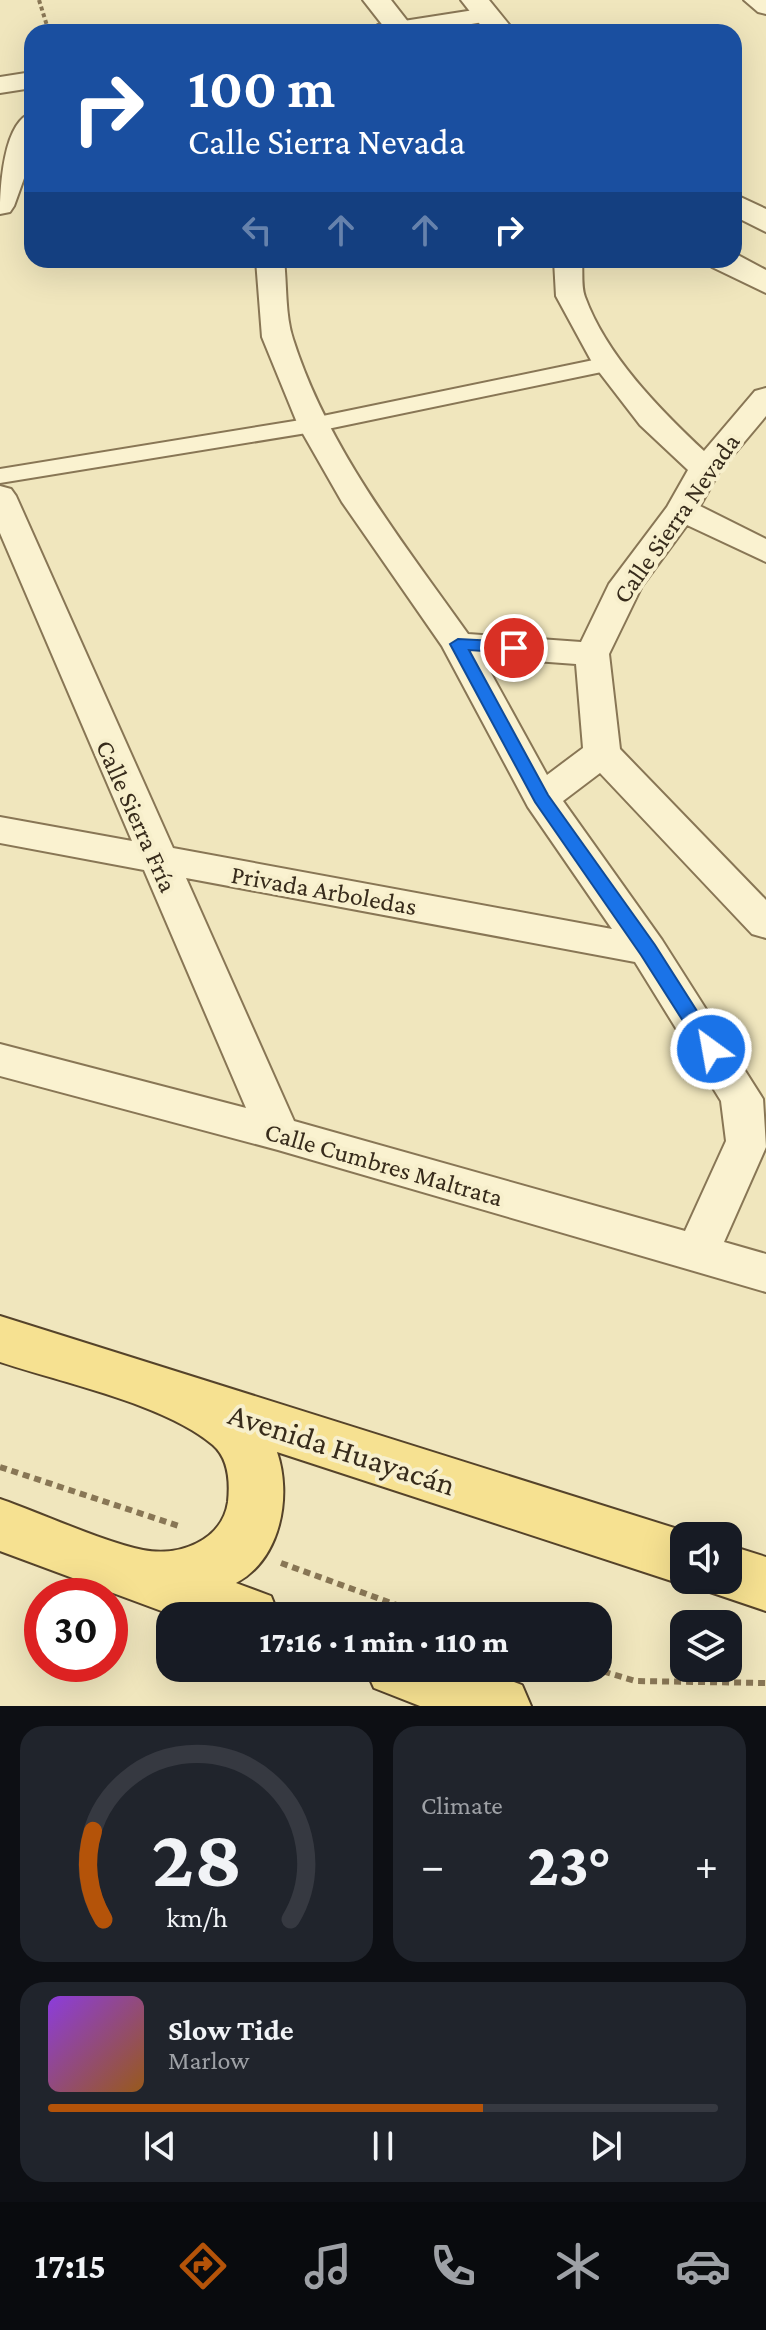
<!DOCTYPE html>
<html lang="en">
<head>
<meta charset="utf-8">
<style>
  :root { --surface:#171b24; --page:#20242c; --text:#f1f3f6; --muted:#9ea1a6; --line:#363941; --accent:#b45309 }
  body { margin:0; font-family:"Crimson Pro",serif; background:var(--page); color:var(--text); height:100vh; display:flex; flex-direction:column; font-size:30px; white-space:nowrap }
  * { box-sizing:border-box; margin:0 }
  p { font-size:26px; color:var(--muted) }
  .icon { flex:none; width:44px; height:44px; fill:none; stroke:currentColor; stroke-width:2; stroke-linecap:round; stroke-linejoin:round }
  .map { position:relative; height:1706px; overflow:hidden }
  .drawer { display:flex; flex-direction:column; gap:20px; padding:20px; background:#0d0f14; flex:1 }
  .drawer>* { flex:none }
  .banner { position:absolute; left:24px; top:24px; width:718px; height:244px; border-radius:24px; box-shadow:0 8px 32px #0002; background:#1a4fa0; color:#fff; overflow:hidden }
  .fabs { position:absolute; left:670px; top:1522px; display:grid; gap:16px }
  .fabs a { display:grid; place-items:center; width:72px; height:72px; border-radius:16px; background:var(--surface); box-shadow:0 8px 32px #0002; font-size:40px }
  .speed { position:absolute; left:24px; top:1578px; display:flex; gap:16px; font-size:40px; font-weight:700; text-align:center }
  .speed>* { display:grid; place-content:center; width:104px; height:104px; border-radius:50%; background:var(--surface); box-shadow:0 8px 32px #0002; line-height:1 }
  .speed .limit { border:12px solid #d22; background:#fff; color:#111 }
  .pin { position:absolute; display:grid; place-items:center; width:68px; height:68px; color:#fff; margin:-34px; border:4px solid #fff; border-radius:50%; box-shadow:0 2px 8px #0007 }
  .me { position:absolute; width:88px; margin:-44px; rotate:328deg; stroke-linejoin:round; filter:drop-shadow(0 0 6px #0008) }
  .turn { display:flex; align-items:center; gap:28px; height:168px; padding:0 32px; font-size:36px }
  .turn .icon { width:104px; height:104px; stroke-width:2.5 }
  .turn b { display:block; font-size:56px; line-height:68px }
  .lanes { display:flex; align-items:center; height:76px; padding:0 32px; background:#0003; justify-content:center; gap:40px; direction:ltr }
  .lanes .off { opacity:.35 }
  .big { font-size:60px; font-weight:800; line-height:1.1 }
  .drawer .widget { flex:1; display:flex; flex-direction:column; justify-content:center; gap:12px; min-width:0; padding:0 28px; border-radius:24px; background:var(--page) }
  .drawer .dial { align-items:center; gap:0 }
  .dial svg { height:208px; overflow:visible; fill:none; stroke:var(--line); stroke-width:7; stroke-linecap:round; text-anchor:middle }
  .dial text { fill:var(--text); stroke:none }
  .song { display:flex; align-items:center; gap:24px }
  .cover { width:96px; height:96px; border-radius:12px; background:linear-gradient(135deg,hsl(270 70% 55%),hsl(30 70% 35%)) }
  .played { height:8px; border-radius:4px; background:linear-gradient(90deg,var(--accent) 65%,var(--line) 65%) }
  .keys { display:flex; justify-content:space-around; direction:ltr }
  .heat { display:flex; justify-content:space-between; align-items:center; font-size:44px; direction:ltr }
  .drawer .tiles { flex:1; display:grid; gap:20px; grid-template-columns:1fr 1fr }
  .widget:last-child { grid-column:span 2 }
  .trip { position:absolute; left:156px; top:1602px; width:456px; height:80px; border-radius:24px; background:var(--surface); box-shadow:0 8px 32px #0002; font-weight:800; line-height:80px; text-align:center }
  .tab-bar { display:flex; height:128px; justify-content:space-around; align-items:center; background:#090b0e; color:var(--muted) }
  .tab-bar .icon { width:56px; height:56px }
  .tab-bar .current { color:var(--accent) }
  .tab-bar b { font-size:36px; color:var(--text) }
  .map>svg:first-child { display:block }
</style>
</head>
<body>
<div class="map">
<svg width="766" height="1706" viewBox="0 0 766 1706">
  <rect width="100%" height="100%" fill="#f0e6bd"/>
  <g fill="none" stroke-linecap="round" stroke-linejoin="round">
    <!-- pedestrian casing -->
    <g stroke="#887655" stroke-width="4">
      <path id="pedestrian" d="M 608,357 L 619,364 L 616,369 L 313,432 L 0,483 L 0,469 L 313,418 Z"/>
    </g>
    <!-- minor casing -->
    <g stroke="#887655" stroke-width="4">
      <path id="minor" d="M 744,0 L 766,0 L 766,14 L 758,12 Z
        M 487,8 L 499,15 L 495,20 L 424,32 L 366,32 L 378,25 Z
        M 32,72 L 32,88 L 0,93 L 0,77 Z
        M 32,113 L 32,156 L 14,206 L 10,212 L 0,214 C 0,189 3,121 32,113 Z
        M 256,260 L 284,260 C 287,285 285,315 293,339 C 328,449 402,541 468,634 L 581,642 L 609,584 L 667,507 L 688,470 L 640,425 L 593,364 L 556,296 L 554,260 L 582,260 C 583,271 581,287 585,297 C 606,355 660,410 704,451 L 755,391 L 766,388 L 766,416 L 719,472 L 700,506 L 766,539 L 766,562 L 687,525 L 642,586 L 609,654 L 620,749 L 766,900 L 766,938 L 752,934 L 600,773 L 563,801 L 662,940 L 763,1099 L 766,1147 L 724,1242 L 766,1254 L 766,1292 L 278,1150 L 0,1076 L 0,1044 L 246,1108 L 144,870 L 0,843 L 0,817 L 132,841 L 0,533 L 0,486 L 11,489 L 16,496 L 173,848 L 612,929 L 528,807 L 442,646 L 342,502 L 298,425 L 262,337 ZM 482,657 L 576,664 L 583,748 L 547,775 ZM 186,878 L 635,962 L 721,1101 L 726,1141 L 685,1231 L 294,1121 Z"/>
    </g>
    <!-- tertiary casing -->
    <g stroke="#887655" stroke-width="4">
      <path id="tertiary" d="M 363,0 L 391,0 L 416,32 L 388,32 Z
        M 461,0 L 489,0 L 515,32 L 486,32 Z
        M 734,194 L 766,209 L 766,232 L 734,216 Z
        M 734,253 L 766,270 L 766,293 L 712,267 L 707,260 L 734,260 Z"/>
    </g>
    <!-- primary casing -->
    <g stroke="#55432a" stroke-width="4">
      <path id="primary" d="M 0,1316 L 684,1531 L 696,1536 L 684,1536 L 684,1580 L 696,1580 L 684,1585 L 277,1452 C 292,1496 281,1559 236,1583 L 271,1596 L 279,1616 L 175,1616 L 0,1551 L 0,1499 C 43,1514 101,1541 143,1550 C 179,1557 222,1541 228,1502 C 230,1482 229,1459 213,1445 C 165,1404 63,1383 0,1362 Z
        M 728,1545 L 766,1557 L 766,1611 L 707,1591 L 703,1580 L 728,1580 Z
        M 365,1668 L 477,1668 L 522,1685 L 531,1706 L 420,1706 L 374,1688 Z"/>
    </g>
    <!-- path-far1 -->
    <path stroke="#887655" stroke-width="4" stroke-dasharray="4 3" stroke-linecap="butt" d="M 39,0 L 49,32"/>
    <!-- path -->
    <path stroke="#887655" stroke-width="6" stroke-dasharray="7 5" stroke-linecap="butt" d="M 0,1467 L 182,1527
      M 281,1563 L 427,1616
      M 592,1668 L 635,1681 L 766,1683"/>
    <!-- pedestrian -->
    <use href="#pedestrian" fill="#faf2d0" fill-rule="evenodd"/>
    <!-- minor -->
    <use href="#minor" fill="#faf2d0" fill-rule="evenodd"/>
    <!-- tertiary -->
    <use href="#tertiary" fill="#faf2d0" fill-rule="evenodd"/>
    <!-- primary -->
    <use href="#primary" fill="#f6e191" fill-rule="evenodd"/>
  </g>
  <!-- route -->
  <path fill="#1a73e8" stroke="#114b97" stroke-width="2" d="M 458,639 L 514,642 L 522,648 L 514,653 L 469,650 L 548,795 L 655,945 L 718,1044 L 720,1049 L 718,1054 L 704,1054 L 641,955 L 535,802 L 450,644 Z"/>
  <g text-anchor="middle" stroke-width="8" stroke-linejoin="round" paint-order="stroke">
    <!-- street labels -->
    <g font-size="26" fill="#372b1b" stroke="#f7efcc">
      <text transform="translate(676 518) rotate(-55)" y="9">Calle Sierra Nevada</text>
      <text transform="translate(137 816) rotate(66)" y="9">Calle Sierra Fría</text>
      <text transform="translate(324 890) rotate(10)" y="9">Privada Arboledas</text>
      <text transform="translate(384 1164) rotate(16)" y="9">Calle Cumbres Maltrata</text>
    </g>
    <!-- near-street labels -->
    <g font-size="32" fill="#372b1b" stroke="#f7efcc">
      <text transform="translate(342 1449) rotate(18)" y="11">Avenida Huayacán</text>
    </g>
  </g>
</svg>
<div class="fabs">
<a><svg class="icon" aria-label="sound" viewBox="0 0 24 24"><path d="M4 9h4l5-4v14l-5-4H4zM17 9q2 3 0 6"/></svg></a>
<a><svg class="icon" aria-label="layers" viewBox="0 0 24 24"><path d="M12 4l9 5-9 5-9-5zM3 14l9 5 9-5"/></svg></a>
</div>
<div class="speed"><div class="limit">30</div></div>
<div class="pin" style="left:514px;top:648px;background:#d93025"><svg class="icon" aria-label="arrive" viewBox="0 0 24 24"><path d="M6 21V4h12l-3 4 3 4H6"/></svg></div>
<svg class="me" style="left:711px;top:1049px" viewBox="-20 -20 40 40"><circle r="17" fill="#1a73e8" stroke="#fff" stroke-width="3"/><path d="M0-11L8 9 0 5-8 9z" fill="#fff"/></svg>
<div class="trip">17:16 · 1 min · 110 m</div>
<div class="banner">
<div class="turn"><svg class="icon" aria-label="right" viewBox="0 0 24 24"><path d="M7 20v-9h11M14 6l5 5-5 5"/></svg><div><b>100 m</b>Calle Sierra Nevada</div></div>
<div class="lanes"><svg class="icon off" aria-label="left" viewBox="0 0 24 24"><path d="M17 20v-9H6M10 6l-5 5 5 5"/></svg><svg class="icon off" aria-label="ahead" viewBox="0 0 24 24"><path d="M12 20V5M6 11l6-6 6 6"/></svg><svg class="icon off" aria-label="ahead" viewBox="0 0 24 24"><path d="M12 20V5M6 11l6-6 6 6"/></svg><svg class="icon" aria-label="right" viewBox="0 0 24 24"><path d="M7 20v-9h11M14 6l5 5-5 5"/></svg></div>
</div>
</div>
<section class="drawer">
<div class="tiles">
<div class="widget dial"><svg viewBox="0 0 100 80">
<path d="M14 69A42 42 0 1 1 86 69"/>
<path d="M14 69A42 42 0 0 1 10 35" stroke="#b45309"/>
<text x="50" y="56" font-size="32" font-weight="700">28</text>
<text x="50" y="72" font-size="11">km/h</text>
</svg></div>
<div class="widget"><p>Climate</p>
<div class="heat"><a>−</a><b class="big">23°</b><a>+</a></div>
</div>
<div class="widget">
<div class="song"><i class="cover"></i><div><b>Slow Tide</b><p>Marlow</p></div></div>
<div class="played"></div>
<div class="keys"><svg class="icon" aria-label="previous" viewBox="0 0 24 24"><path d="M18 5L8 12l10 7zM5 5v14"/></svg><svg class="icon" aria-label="pause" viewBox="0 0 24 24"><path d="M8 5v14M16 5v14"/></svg><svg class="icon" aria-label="next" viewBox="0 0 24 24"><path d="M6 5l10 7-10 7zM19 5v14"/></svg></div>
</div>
</div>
</section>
<nav class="tab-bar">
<b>17:15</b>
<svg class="icon current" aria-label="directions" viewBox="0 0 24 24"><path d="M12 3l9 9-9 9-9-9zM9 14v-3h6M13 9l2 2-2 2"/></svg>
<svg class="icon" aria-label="music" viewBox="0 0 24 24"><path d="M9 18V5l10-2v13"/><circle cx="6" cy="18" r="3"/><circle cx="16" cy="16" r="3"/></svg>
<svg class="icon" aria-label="phone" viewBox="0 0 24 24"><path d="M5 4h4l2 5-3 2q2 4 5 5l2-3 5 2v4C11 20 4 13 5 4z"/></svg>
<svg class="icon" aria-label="climate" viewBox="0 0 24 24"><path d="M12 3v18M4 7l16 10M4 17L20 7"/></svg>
<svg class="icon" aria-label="car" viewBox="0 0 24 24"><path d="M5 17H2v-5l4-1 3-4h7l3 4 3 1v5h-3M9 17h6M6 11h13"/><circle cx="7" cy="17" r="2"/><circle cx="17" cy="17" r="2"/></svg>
</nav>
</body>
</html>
